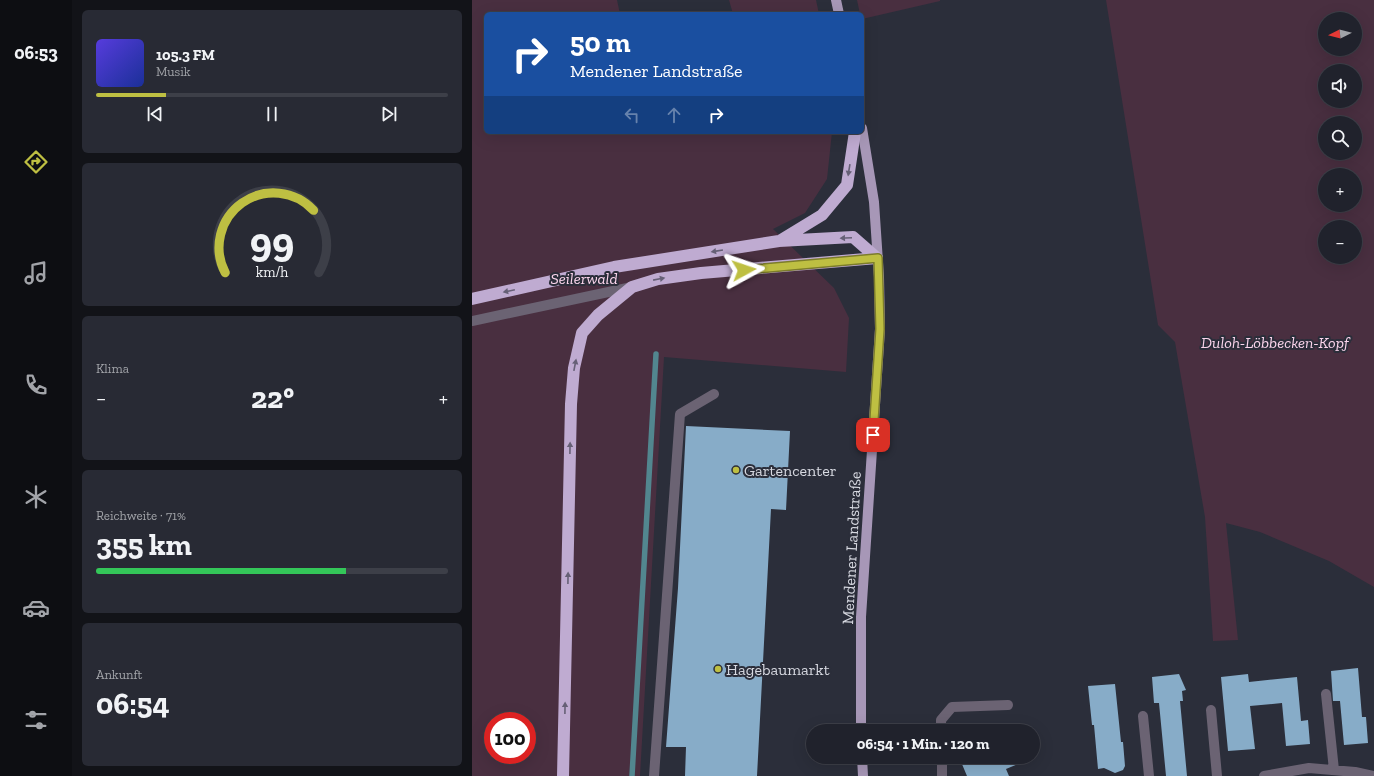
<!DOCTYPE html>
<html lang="de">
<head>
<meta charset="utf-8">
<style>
  :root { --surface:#20222c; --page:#282a34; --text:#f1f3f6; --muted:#a2a4a9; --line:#3d3f48; --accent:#bebf42 }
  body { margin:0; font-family:"Zilla Slab",serif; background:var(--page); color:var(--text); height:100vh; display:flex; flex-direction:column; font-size:15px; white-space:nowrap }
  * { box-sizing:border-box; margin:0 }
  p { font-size:13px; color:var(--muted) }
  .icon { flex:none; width:22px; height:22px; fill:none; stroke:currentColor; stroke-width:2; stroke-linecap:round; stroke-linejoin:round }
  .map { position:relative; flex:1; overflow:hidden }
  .sheet { display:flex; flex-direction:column; gap:10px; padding:10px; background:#121318; width:400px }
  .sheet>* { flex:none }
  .guide { position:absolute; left:12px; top:12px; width:380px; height:122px; border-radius:6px; box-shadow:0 4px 16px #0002,0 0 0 1px var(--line); background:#1a4fa0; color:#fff; overflow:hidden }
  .needle { width:26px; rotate:264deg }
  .buttons { position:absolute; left:846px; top:12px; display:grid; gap:8px }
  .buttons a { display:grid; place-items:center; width:44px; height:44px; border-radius:50%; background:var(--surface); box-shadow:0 4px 16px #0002,0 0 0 1px var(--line); font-size:20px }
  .speed { position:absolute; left:12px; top:712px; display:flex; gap:8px; font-size:20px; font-weight:700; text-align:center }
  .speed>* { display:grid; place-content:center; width:52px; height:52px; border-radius:50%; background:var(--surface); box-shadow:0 4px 16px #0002,0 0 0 1px var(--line); line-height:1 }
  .speed .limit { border:6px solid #d22; background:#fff; color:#111 }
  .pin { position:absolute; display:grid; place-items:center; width:34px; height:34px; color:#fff; margin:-17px; border-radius:8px; box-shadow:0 2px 6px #0006 }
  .me { position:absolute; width:44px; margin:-22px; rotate:85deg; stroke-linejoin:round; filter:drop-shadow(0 0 3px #0008) }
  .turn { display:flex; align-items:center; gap:14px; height:84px; padding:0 20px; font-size:18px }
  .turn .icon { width:52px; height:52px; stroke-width:2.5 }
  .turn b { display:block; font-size:28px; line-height:34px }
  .lanes { display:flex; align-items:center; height:38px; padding:0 20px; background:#0003; justify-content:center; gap:20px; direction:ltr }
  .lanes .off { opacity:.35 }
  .big { font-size:30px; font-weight:800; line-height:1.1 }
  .sheet .tile { flex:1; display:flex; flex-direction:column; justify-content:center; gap:6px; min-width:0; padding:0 14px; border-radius:6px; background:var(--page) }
  .sheet .dial { align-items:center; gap:0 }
  .dial svg { height:104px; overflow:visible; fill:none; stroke:var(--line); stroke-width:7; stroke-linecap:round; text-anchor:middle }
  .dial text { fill:var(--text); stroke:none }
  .song { display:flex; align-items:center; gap:12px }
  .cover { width:48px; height:48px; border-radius:6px; background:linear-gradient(135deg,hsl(250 70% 55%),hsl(230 70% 35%)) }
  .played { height:4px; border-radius:2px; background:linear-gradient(90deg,var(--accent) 20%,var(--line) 20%) }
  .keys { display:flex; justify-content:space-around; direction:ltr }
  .heat { display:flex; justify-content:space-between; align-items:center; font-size:22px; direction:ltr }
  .charge { height:6px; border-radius:3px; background:linear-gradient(90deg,#34c759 71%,var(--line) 0) }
  .trip { position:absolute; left:334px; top:724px; width:234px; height:40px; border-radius:20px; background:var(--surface); box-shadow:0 4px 16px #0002,0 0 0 1px var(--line); font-weight:800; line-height:40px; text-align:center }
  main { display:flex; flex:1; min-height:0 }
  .tabs { display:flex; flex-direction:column; width:72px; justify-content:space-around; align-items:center; background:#0d0e12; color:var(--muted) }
  .tabs .icon { width:28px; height:28px }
  .tabs .on { color:var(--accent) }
  .tabs b { font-size:18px; color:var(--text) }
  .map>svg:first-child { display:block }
</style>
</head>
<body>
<main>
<nav class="tabs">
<b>06:53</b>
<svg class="icon on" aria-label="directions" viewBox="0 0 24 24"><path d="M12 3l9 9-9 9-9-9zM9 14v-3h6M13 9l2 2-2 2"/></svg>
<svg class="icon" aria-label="music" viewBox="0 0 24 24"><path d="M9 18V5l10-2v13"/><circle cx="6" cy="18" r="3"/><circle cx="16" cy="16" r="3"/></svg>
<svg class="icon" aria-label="phone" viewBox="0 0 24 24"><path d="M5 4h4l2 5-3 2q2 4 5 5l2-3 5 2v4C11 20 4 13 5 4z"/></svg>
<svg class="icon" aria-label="climate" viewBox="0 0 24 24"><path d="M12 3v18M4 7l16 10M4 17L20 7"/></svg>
<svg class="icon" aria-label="car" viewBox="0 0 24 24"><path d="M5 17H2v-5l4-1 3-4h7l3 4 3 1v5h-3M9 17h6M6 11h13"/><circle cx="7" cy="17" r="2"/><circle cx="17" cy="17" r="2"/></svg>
<svg class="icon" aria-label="filters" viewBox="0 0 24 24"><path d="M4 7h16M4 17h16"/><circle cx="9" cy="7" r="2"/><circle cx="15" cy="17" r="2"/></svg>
</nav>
<section class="sheet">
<div class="tile">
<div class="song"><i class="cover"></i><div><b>105.3 FM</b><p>Musik</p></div></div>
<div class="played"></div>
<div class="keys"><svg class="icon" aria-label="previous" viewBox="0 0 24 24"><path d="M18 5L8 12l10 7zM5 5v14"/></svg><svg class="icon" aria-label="pause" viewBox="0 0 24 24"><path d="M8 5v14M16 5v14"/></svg><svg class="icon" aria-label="next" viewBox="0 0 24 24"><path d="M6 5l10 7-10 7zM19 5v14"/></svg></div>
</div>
<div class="tile dial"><svg viewBox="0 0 100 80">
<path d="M14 69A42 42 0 1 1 86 69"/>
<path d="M14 69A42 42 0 0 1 82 21" stroke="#bebf42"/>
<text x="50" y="56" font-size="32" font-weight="700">99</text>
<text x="50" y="72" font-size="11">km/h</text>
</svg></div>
<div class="tile"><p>Klima</p>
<div class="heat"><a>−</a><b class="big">22°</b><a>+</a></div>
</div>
<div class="tile"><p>Reichweite · 71%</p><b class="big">355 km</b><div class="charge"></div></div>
<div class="tile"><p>Ankunft</p><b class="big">06:54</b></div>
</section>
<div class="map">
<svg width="902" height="776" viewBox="0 0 902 776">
  <rect width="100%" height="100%" fill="#2b2e3a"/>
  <!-- green -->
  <path fill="#492f40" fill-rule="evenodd" d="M 0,0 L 145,0 L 148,14 L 14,14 L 14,132 L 360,132 L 355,179 L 333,213 L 301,229 L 362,288 L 377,318 L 374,372 L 192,357 L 168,776 L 0,776 ZM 21,721 L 55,721 L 55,755 L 21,755 Z
    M 257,0 L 344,0 L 347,14 L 261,14 Z
    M 385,0 L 468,0 L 468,1 L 390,19 L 390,14 L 388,14 Z
    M 634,0 L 902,0 L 902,587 L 857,561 L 788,532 L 754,523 L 766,640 L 741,641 L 733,517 L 703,342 L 686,325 ZM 853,19 L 883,19 L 883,49 L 853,49 ZM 853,71 L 883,71 L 883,101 L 853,101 ZM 853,123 L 883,123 L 883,153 L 853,153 ZM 853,175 L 883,175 L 883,205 L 853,205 ZM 853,227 L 883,227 L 883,257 L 853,257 Z"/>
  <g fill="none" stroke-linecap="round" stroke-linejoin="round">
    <!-- stream -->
    <path stroke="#52868f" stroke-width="5.5" d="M 160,776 L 184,354"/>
  </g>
  <!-- building -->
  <path fill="#87acc8" d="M 214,426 L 318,431 L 314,510 L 299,509 L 285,776 L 213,776 L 214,747 L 194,747 L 206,588 Z
    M 886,668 L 890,717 L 894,717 L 896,743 L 872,745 L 868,701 L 861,701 L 859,671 Z
    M 707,674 L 714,690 L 710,691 L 711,701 L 708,701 L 715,776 L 694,776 L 687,703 L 682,703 L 680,677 Z
    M 776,674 L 777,682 L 825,677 L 829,721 L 836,720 L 838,744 L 814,746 L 810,703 L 778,706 L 783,749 L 756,751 L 749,677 Z
    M 643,684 L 649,742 L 651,742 L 653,766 L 651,770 L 643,773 L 632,768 L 626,769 L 622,725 L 620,725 L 616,686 Z
    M 487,757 L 563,757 L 534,769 L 537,776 L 495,776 Z"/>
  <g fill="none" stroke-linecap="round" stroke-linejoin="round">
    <!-- minor -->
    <path stroke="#6b6373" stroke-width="10" d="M 0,321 L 160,287
      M 854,694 L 862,770
      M 739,710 L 745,776
      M 671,716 L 677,776
      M 469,731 L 469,720 L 480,707 L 536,705
      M 470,757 L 470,776
      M 182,776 L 208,414 L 242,394
      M 792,776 L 837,768 L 883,772 L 902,776"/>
    <!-- major -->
    <path stroke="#a797b7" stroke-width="10" d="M 364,0 L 367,14
      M 389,731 L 389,617 L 408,329 L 407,277 L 402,202 L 390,128
      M 390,757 L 391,776"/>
    <!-- highway -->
    <path stroke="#bfabd1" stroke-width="12" d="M 309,240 L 350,215 L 375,185 L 383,132
      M 0,299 L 142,267 L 307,241 L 381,237 L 405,258
      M 91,776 L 99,404 L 102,368 L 110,333 L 126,315 L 160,287 L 186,279 L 229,273 L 405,258"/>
  </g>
  <!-- one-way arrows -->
  <defs><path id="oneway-solid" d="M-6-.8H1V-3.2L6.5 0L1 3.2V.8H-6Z"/></defs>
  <g fill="#666076">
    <use href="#oneway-solid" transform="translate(377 170) rotate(99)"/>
    <use href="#oneway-solid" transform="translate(374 238) rotate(178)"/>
    <use href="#oneway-solid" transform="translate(245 251) rotate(171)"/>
    <use href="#oneway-solid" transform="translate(187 279) rotate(-11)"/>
    <use href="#oneway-solid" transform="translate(37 291) rotate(168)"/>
    <use href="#oneway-solid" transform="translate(103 365) rotate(-79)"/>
    <use href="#oneway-solid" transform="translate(98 448) rotate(-89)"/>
    <use href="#oneway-solid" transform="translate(96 578) rotate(-89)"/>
    <use href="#oneway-solid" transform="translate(93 708) rotate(-89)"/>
  </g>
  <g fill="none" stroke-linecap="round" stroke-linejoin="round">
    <!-- route casing -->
    <g stroke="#7c7c2b" stroke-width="10">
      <path id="route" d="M 272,270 L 406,258 L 408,329 L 401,435"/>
    </g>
    <!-- route -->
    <use href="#route" stroke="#bebf42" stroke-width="7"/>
  </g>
  <!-- markers -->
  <g fill="#bebf42" stroke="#2b2e3a" stroke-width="1.5">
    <circle cx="264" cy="470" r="4"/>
    <circle cx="246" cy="669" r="4"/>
  </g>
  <g text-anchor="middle" stroke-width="4" stroke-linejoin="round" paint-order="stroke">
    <!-- park labels -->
    <g font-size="16" font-style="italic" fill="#fbd5ec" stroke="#2b2e3a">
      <text x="112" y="284">Seilerwald</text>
      <text x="803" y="348">Duloh-Löbbecken-Kopf</text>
    </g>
    <!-- poi labels -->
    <g font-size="16" fill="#d7d9e1" stroke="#2b2e3a" text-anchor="start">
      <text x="272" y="476">Gartencenter</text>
      <text x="254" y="675">Hagebaumarkt</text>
    </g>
    <!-- street labels -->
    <g font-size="16" fill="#d7d9e1" stroke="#2b2e3a">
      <text transform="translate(379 548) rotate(-87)" y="6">Mendener Landstraße</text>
    </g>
  </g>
</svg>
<div class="buttons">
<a><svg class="needle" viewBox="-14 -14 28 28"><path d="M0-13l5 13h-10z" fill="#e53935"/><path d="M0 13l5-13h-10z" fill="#a2a4a9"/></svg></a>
<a><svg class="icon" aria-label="sound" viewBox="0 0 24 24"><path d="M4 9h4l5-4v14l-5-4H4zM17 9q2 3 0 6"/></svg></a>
<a><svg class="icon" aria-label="search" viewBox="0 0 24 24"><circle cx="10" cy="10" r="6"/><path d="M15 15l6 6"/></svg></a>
<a>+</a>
<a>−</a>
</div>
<div class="speed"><div class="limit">100</div></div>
<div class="pin" style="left:401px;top:435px;background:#d93025"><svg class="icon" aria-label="arrive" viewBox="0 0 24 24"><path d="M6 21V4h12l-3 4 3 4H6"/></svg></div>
<svg class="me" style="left:272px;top:270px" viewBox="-20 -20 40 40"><path d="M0-17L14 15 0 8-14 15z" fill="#bebf42" stroke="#fff" stroke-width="4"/></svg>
<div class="trip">06:54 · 1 Min. · 120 m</div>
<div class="guide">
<div class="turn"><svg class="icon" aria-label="right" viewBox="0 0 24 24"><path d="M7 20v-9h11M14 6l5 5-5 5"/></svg><div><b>50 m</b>Mendener Landstraße</div></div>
<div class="lanes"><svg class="icon off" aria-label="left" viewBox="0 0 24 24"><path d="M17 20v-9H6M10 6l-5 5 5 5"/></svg><svg class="icon off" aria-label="ahead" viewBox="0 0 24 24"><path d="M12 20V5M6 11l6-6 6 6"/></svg><svg class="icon" aria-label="right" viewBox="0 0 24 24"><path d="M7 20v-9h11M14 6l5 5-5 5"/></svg></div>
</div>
</div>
</main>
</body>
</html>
